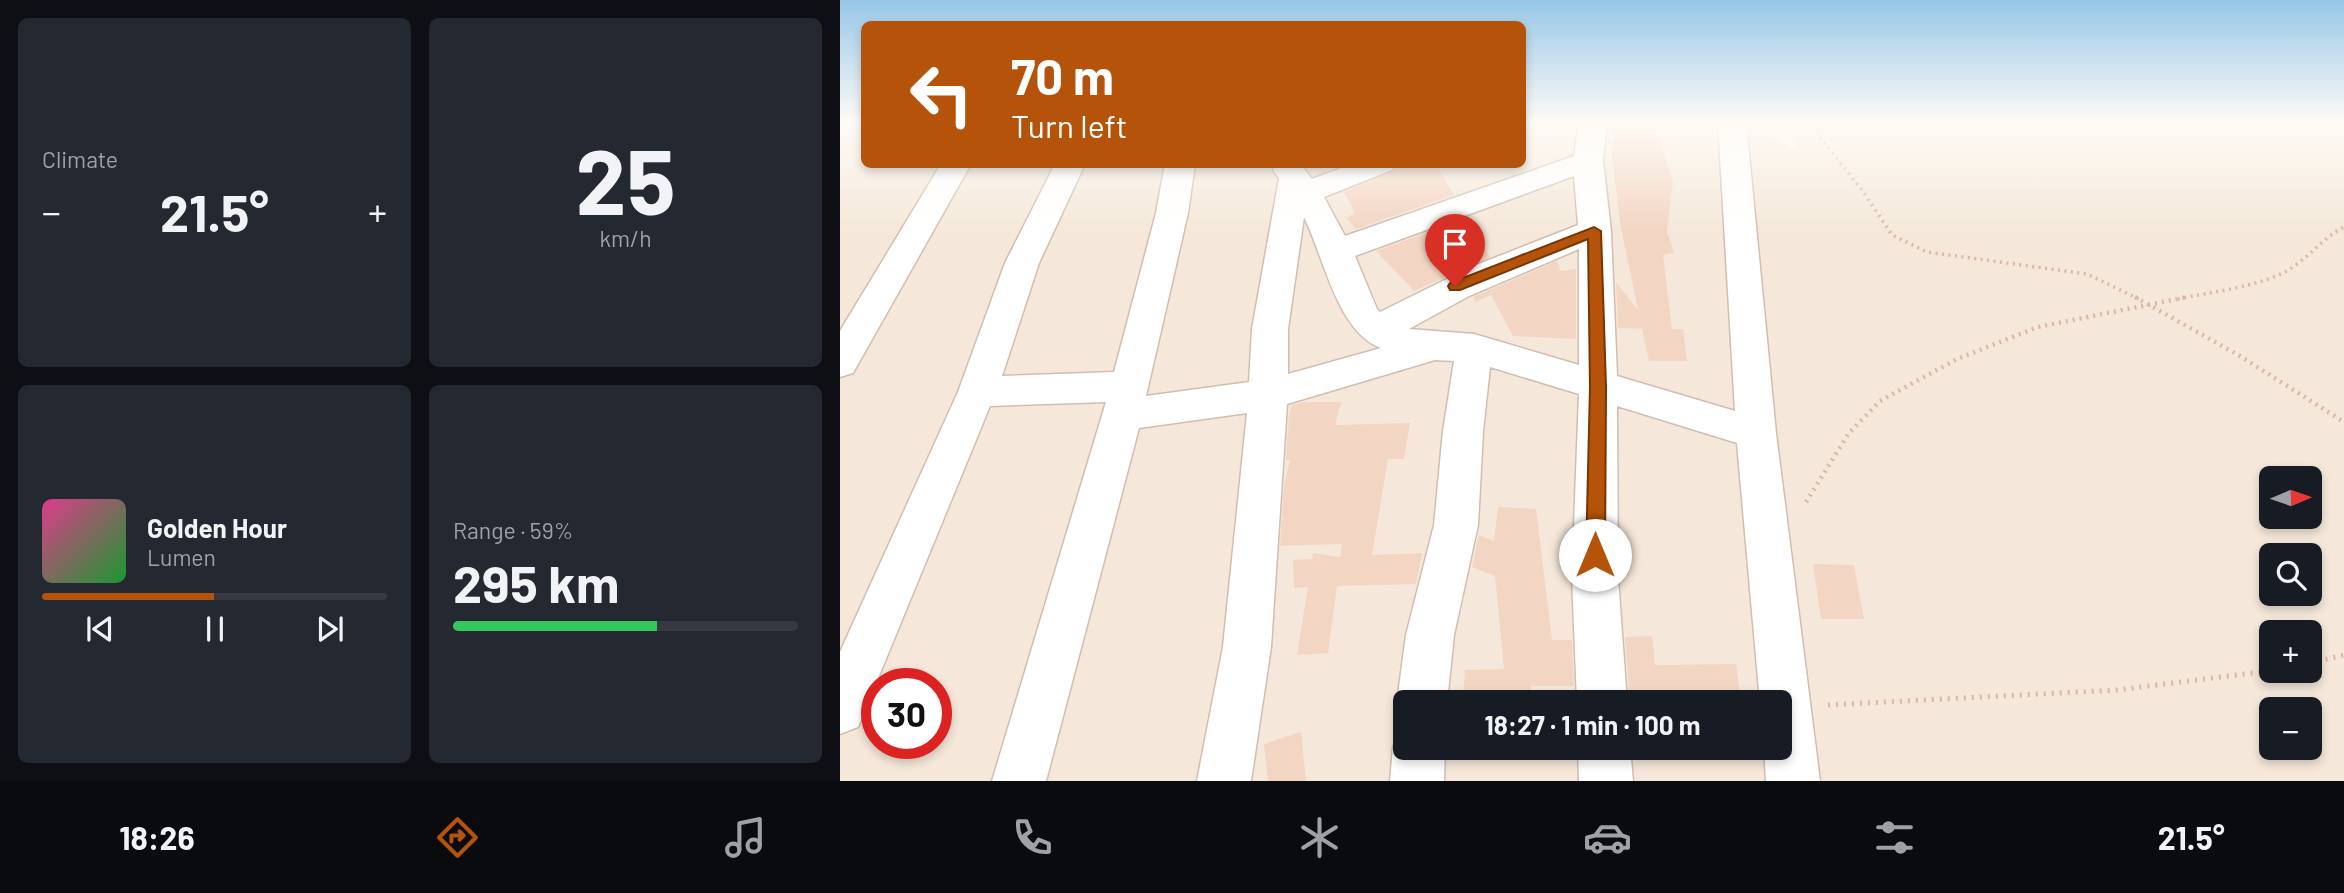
<!DOCTYPE html>
<html lang="en">
<head>
<meta charset="utf-8">
<style>
  :root { --surface:#171b24; --page:#242831; --text:#f1f3f6; --muted:#9ea1a6; --line:#363941; --accent:#b45309 }
  body { margin:0; font-family:Barlow,sans-serif; background:var(--page); color:var(--text); height:100vh; display:flex; flex-direction:column; font-size:26px; white-space:nowrap }
  * { box-sizing:border-box; margin:0 }
  p { font-size:23px; color:var(--muted) }
  .icon { flex:none; width:38px; height:38px; fill:none; stroke:currentColor; stroke-width:2; stroke-linecap:round; stroke-linejoin:round }
  .map { position:relative; flex:1; overflow:hidden }
  .drawer { display:flex; flex-direction:column; gap:18px; padding:18px; background:#0d0f14; width:840px }
  .drawer>* { flex:none }
  .top-card { position:absolute; left:21px; top:21px; width:665px; height:147px; border-radius:10px; box-shadow:0 4px 10px #0003; background:#b45309; color:#fff; overflow:hidden }
  .needle { width:46px; rotate:88deg }
  .buttons { position:absolute; left:1419px; top:466px; display:grid; gap:14px }
  .buttons a { display:grid; place-items:center; width:63px; height:63px; border-radius:10px; background:var(--surface); box-shadow:0 4px 10px #0003; font-size:35px }
  .speed { position:absolute; left:21px; top:668px; display:flex; gap:14px; font-size:35px; font-weight:700; text-align:center }
  .speed>* { display:grid; place-content:center; width:91px; height:91px; border-radius:50%; background:var(--surface); box-shadow:0 4px 10px #0003; line-height:1 }
  .speed .limit { border:10px solid #d22; background:#fff; color:#111 }
  .pin { position:absolute; display:grid; place-items:center; width:60px; height:60px; color:#fff; margin:-72px -30px; border-radius:50% 50% 50% 0; rotate:-45deg; box-shadow:0 0 7px #0007 }
  .pin .icon { rotate:45deg }
  .me { position:absolute; width:77px; margin:-38px; rotate:0deg; stroke-linejoin:round; filter:drop-shadow(0 0 5px #0008) }
  .turn { display:flex; align-items:center; gap:24px; height:147px; padding:0 35px; font-size:32px }
  .turn .icon { width:91px; height:91px; stroke-width:2.5 }
  .turn b { display:block; font-size:49px; line-height:60px }
  .big { font-size:52px; font-weight:700; line-height:1.1 }
  .drawer .widget { flex:1; display:flex; flex-direction:column; justify-content:center; gap:10px; min-width:0; padding:0 24px; border-radius:10px; background:var(--page) }
  .drawer .dial { align-items:center; gap:0 }
  .dial b { font-size:91px; line-height:1 }
  .song { display:flex; align-items:center; gap:21px }
  .cover { width:84px; height:84px; border-radius:10px; background:linear-gradient(135deg,hsl(330 70% 55%),hsl(130 70% 35%)) }
  .played { height:7px; border-radius:4px; background:linear-gradient(90deg,var(--accent) 50%,var(--line) 50%) }
  .keys { display:flex; justify-content:space-around; direction:ltr }
  .heat { display:flex; justify-content:space-between; align-items:center; font-size:38px; direction:ltr }
  .charge { height:10px; border-radius:5px; background:linear-gradient(90deg,#34c759 59%,var(--line) 0) }
  .drawer .tiles { flex:1; display:grid; gap:18px; grid-template-columns:repeat(2,1fr) }
  .trip { position:absolute; left:553px; top:690px; width:399px; height:70px; border-radius:10px; background:var(--surface); box-shadow:0 4px 10px #0003; font-weight:700; line-height:70px; text-align:center }
  .dock { display:flex; height:112px; justify-content:space-around; align-items:center; background:#090b0e; color:var(--muted) }
  .dock .icon { width:49px; height:49px }
  .dock .selected { color:var(--accent) }
  .dock b { font-size:32px; color:var(--text) }
  main { display:flex; flex:1; min-height:0 }
  .map>svg:first-child { display:block }
</style>
</head>
<body>
<main>
<section class="drawer">
<div class="tiles">
<div class="widget"><p>Climate</p>
<div class="heat"><a>−</a><b class="big">21.5°</b><a>+</a></div>
</div>
<div class="widget dial"><b>25</b><p>km/h</p></div>
<div class="widget">
<div class="song"><i class="cover"></i><div><b>Golden Hour</b><p>Lumen</p></div></div>
<div class="played"></div>
<div class="keys"><svg class="icon" aria-label="previous" viewBox="0 0 24 24"><path d="M18 5L8 12l10 7zM5 5v14"/></svg><svg class="icon" aria-label="pause" viewBox="0 0 24 24"><path d="M8 5v14M16 5v14"/></svg><svg class="icon" aria-label="next" viewBox="0 0 24 24"><path d="M6 5l10 7-10 7zM19 5v14"/></svg></div>
</div>
<div class="widget"><p>Range · 59%</p><b class="big">295 km</b><div class="charge"></div></div>
</div>
</section>
<div class="map">
<svg width="1504" height="781" viewBox="0 0 1504 781">
  <rect width="100%" height="100%" fill="#fdf6ec"/>
  <!-- residential -->
  <path fill="#f5e8da" fill-rule="evenodd" d="M 0,122 L 24,122 L 24,164 L 682,164 L 683,122 L 910,122 L 957,151 L 952,122 L 1504,122 L 1504,781 L 0,781 ZM 1432,478 L 1470,478 L 1470,516 L 1432,516 ZM 1432,555 L 1470,555 L 1470,593 L 1432,593 ZM 1432,632 L 1470,632 L 1470,670 L 1432,670 ZM 37,684 L 96,684 L 96,744 L 37,744 ZM 565,702 L 940,702 L 940,747 L 565,747 ZM 1432,709 L 1470,709 L 1470,747 L 1432,747 Z"/>
  <!-- building -->
  <path fill="#f3d5c3" d="M 775,122 L 813,122 L 833,181 L 827,232 L 834,253 L 823,255 L 832,329 L 843,329 L 847,361 L 809,361 L 802,329 L 807,329 L 778,328 L 776,282 L 798,310 L 780,223 L 772,155 Z
    M 558,164 L 596,164 L 614,195 L 516,229 L 506,218 L 515,213 L 504,192 L 553,172 Z
    M 627,218 L 650,257 L 574,291 L 536,251 Z
    M 717,261 L 721,271 L 736,269 L 736,339 L 673,336 L 651,295 L 636,302 L 633,297 Z
    M 464,402 L 501,402 L 495,425 L 570,423 L 564,459 L 548,459 L 532,555 L 582,553 L 576,584 L 497,586 L 488,653 L 457,655 L 468,587 L 454,588 L 453,560 L 472,559 L 473,553 L 500,557 L 502,544 L 440,546 L 444,486 L 450,460 L 446,460 L 449,416 L 452,405 Z
    M 658,507 L 696,509 L 712,640 L 732,640 L 734,686 L 691,686 L 691,702 L 623,702 L 625,670 L 664,669 L 655,576 L 632,567 L 639,535 L 654,541 Z
    M 973,564 L 1014,565 L 1024,619 L 981,619 Z
    M 812,636 L 815,665 L 896,664 L 901,702 L 790,702 L 785,637 Z
    M 461,732 L 466,781 L 428,781 L 424,744 Z"/>
  <g fill="none" stroke-linecap="round" stroke-linejoin="round">
    <!-- minor casing -->
    <g stroke="#d1beb0" stroke-width="3">
      <path id="minor" d="M 739,122 L 767,122 L 763,161 L 771,231 L 777,376 L 895,411 L 878,122 L 906,122 L 936,433 L 980,781 L 926,781 L 924,747 L 940,747 L 940,702 L 920,702 L 897,443 L 777,406 L 778,577 L 787,702 L 737,702 L 732,577 L 739,394 L 650,367 L 643,431 L 638,525 L 614,635 L 607,702 L 565,702 L 564,720 L 557,702 L 566,635 L 594,525 L 603,431 L 614,361 L 595,360 L 447,404 L 431,647 L 411,781 L 357,781 L 383,647 L 407,413 L 299,428 L 206,781 L 152,781 L 266,402 L 150,406 L 18,727 L 0,734 L 0,652 L 118,392 L 165,263 L 215,164 L 245,164 L 199,263 L 162,376 L 274,372 L 316,213 L 325,164 L 355,164 L 348,213 L 306,396 L 409,382 L 412,329 L 439,178 L 433,170 L 437,164 L 460,164 L 472,179 L 512,164 L 556,164 L 552,170 L 484,197 L 505,236 L 734,156 ZM 734,176 L 738,225 L 631,267 L 540,312 L 537,309 L 515,256 ZM 464,217 C 484,257 497,332 541,348 L 448,374 L 448,329 ZM 739,249 L 739,365 L 634,334 L 569,329 L 629,296 Z
        M 101,164 L 131,164 L 13,373 L 0,377 L 0,331 Z
        M 565,727 L 565,747 L 605,747 L 604,781 L 550,781 L 553,747 L 561,729 Z
        M 738,747 L 790,747 L 793,781 L 739,781 Z"/>
    </g>
    <!-- path-far2 -->
    <path stroke="#d9b8a5" stroke-width="3.5" stroke-dasharray="2 4.5" stroke-linecap="butt" d="M 968,122 L 1022,190 L 1052,235 L 1087,252 L 1247,274 L 1299,299
      M 1338,299 C 1370,292 1426,286 1453,267 C 1472,254 1482,239 1504,227"/>
    <!-- path-far1 -->
    <path stroke="#d9b8a5" stroke-width="4.5" stroke-dasharray="2 5" stroke-linecap="butt" d="M 1295,297 L 1400,356 L 1504,422
      M 966,502 L 1009,433 L 1040,401 L 1117,359 L 1198,327 L 1347,297"/>
    <!-- path -->
    <path stroke="#d9b8a5" stroke-width="5" stroke-dasharray="2 6" stroke-linecap="butt" d="M 1470,663 L 1504,655
      M 988,705 L 1277,690 L 1437,670"/>
    <!-- minor -->
    <use href="#minor" fill="#fff" fill-rule="evenodd"/>
  </g>
  <!-- sky -->
  <linearGradient id="sky" x2="0" y2="1"><stop stop-color="#97c7e8"/><stop offset="0.53" stop-color="#fefbf6"/><stop offset="1" stop-color="#fefbf6" stop-opacity="0"/></linearGradient>
  <rect width="1504" height="231" fill="url(#sky)"/>
  <!-- route -->
  <path fill="#b45309" stroke="#753606" stroke-width="2" d="M 754,227 L 761,231 L 766,387 L 765,555 L 762,561 L 755,564 L 749,561 L 746,555 L 750,387 L 748,239 L 620,290 L 610,290 L 608,286 L 610,283 Z"/>
</svg>
<div class="buttons">
<a><svg class="needle" viewBox="-14 -14 28 28"><path d="M0-13l5 13h-10z" fill="#e53935"/><path d="M0 13l5-13h-10z" fill="#9ea1a6"/></svg></a>
<a><svg class="icon" aria-label="search" viewBox="0 0 24 24"><circle cx="10" cy="10" r="6"/><path d="M15 15l6 6"/></svg></a>
<a>+</a>
<a>−</a>
</div>
<div class="speed"><div class="limit">30</div></div>
<div class="pin" style="left:615px;top:286px;background:#d93025"><svg class="icon" aria-label="arrive" viewBox="0 0 24 24"><path d="M6 21V4h12l-3 4 3 4H6"/></svg></div>
<svg class="me" style="left:755px;top:555px" viewBox="-20 -20 40 40"><circle r="19" fill="#fff"/><path d="M0-13L10 11 0 6-10 11z" fill="#b45309"/></svg>
<div class="trip">18:27 · 1 min · 100 m</div>
<div class="top-card">
<div class="turn"><svg class="icon" aria-label="left" viewBox="0 0 24 24"><path d="M17 20v-9H6M10 6l-5 5 5 5"/></svg><div><b>70 m</b>Turn left</div></div>
</div>
</div>
</main>
<nav class="dock">
<b>18:26</b>
<svg class="icon selected" aria-label="directions" viewBox="0 0 24 24"><path d="M12 3l9 9-9 9-9-9zM9 14v-3h6M13 9l2 2-2 2"/></svg>
<svg class="icon" aria-label="music" viewBox="0 0 24 24"><path d="M9 18V5l10-2v13"/><circle cx="6" cy="18" r="3"/><circle cx="16" cy="16" r="3"/></svg>
<svg class="icon" aria-label="phone" viewBox="0 0 24 24"><path d="M5 4h4l2 5-3 2q2 4 5 5l2-3 5 2v4C11 20 4 13 5 4z"/></svg>
<svg class="icon" aria-label="climate" viewBox="0 0 24 24"><path d="M12 3v18M4 7l16 10M4 17L20 7"/></svg>
<svg class="icon" aria-label="car" viewBox="0 0 24 24"><path d="M5 17H2v-5l4-1 3-4h7l3 4 3 1v5h-3M9 17h6M6 11h13"/><circle cx="7" cy="17" r="2"/><circle cx="17" cy="17" r="2"/></svg>
<svg class="icon" aria-label="filters" viewBox="0 0 24 24"><path d="M4 7h16M4 17h16"/><circle cx="9" cy="7" r="2"/><circle cx="15" cy="17" r="2"/></svg>
<b>21.5°</b>
</nav>
</body>
</html>
